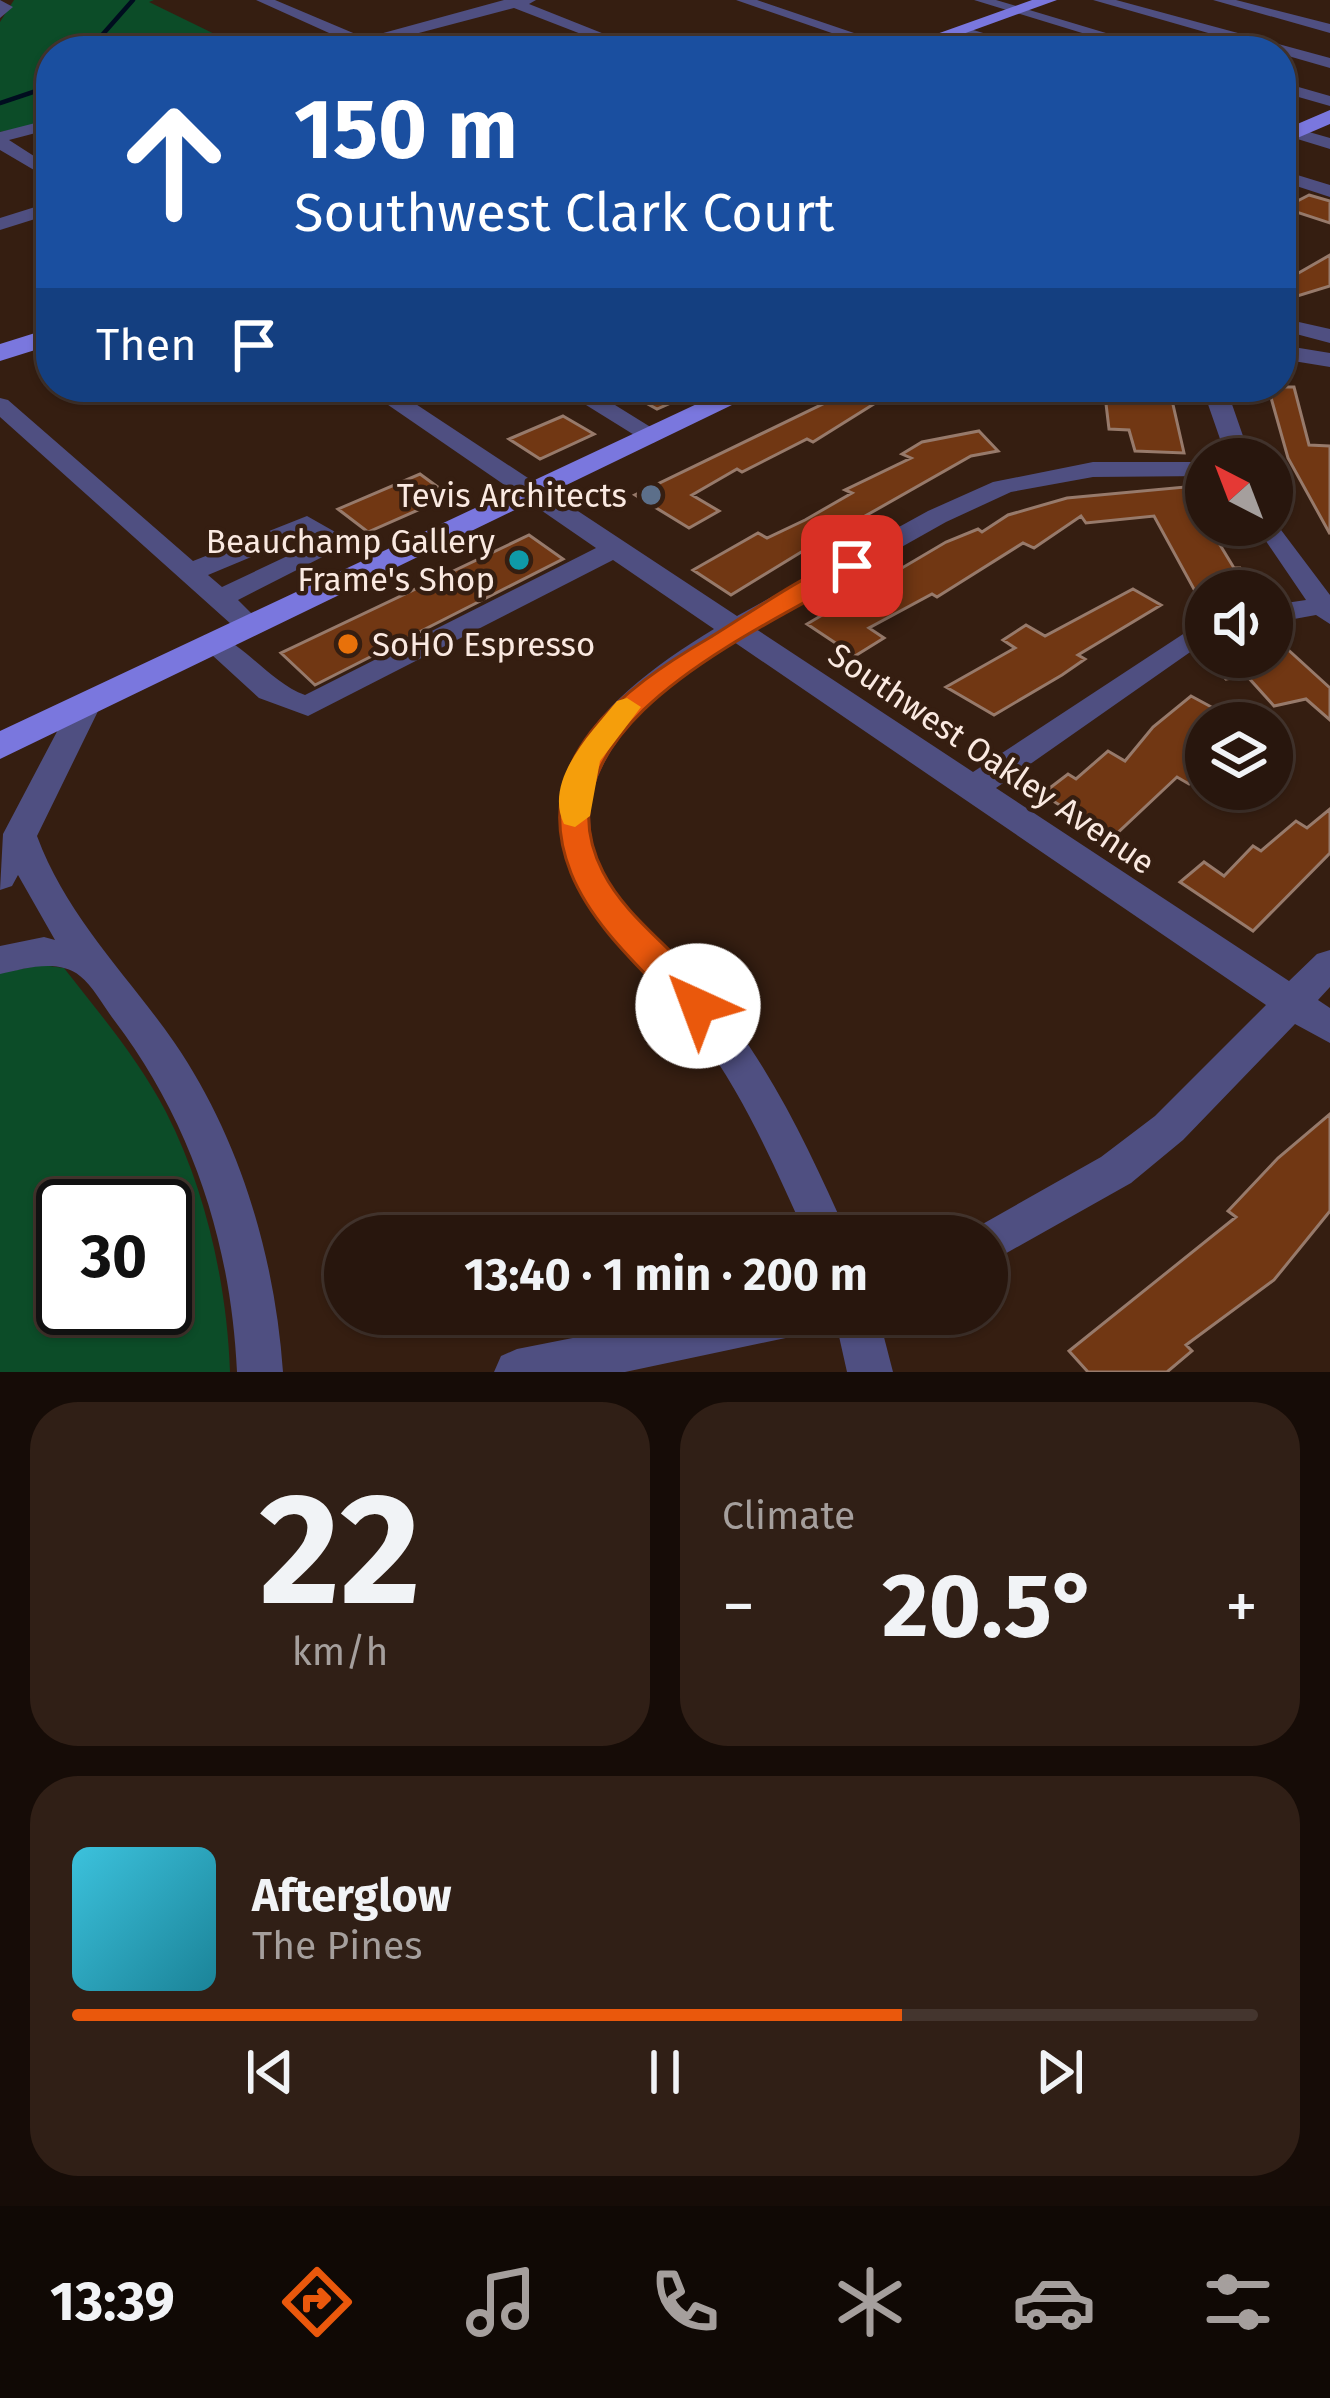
<!DOCTYPE html>
<html lang="en">
<head>
<meta charset="utf-8">
<style>
  :root { --surface:#28160d; --page:#301f16; --text:#f1f3f6; --muted:#a59f9d; --line:#44352e; --accent:#ea580c }
  body { margin:0; font-family:"Fira Sans",sans-serif; background:var(--page); color:var(--text); height:100vh; display:flex; flex-direction:column; font-size:45px; white-space:nowrap }
  * { box-sizing:border-box; margin:0 }
  p { font-size:39px; color:var(--muted) }
  .icon { flex:none; width:66px; height:66px; fill:none; stroke:currentColor; stroke-width:2; stroke-linecap:round; stroke-linejoin:round }
  .map { position:relative; height:1372px; overflow:hidden }
  .drawer { display:flex; flex-direction:column; gap:30px; padding:30px; background:#160c07; flex:1 }
  .drawer>* { flex:none }
  .banner { position:absolute; left:36px; top:36px; width:1260px; height:366px; border-radius:48px; box-shadow:0 3px 9px #0004,0 0 0 3px var(--line); background:#1a4fa0; color:#fff; overflow:hidden }
  .needle { width:78px; rotate:318deg }
  .fabs { position:absolute; left:1185px; top:438px; display:grid; gap:24px }
  .fabs a { display:grid; place-items:center; width:108px; height:108px; border-radius:50%; background:var(--surface); box-shadow:0 3px 9px #0004,0 0 0 3px var(--line); font-size:60px }
  .speed { position:absolute; left:36px; top:1179px; display:flex; gap:24px; font-size:60px; font-weight:700; text-align:center }
  .speed>* { display:grid; place-content:center; width:156px; height:156px; border-radius:50%; background:var(--surface); box-shadow:0 3px 9px #0004,0 0 0 3px var(--line); line-height:1 }
  .speed .limit { border:6px solid #111; border-radius:18px; background:#fff; color:#111 }
  .pin { position:absolute; display:grid; place-items:center; width:102px; height:102px; color:#fff; margin:-51px; border-radius:24px; box-shadow:0 6px 18px #0006 }
  .me { position:absolute; width:132px; margin:-66px; rotate:317deg; stroke-linejoin:round; filter:drop-shadow(0 0 9px #0008) }
  .turn { display:flex; align-items:center; gap:42px; height:252px; padding:0 60px; font-size:54px }
  .turn .icon { width:156px; height:156px; stroke-width:2.5 }
  .turn b { display:block; font-size:84px; line-height:102px }
  .then { display:flex; align-items:center; height:114px; padding:0 60px; background:#0003; gap:24px; font-size:45px }
  .big { font-size:90px; font-weight:700; line-height:1.1 }
  .drawer .tile { flex:1; display:flex; flex-direction:column; justify-content:center; gap:18px; min-width:0; padding:0 42px; border-radius:48px; background:var(--page) }
  .drawer .dial { align-items:center; gap:0 }
  .dial b { font-size:156px; line-height:1 }
  .song { display:flex; align-items:center; gap:36px }
  .cover { width:144px; height:144px; border-radius:18px; background:linear-gradient(135deg,hsl(190 70% 55%),hsl(190 70% 35%)) }
  .played { height:12px; border-radius:6px; background:linear-gradient(90deg,var(--accent) 70%,var(--line) 70%) }
  .keys { display:flex; justify-content:space-around; direction:ltr }
  .heat { display:flex; justify-content:space-between; align-items:center; font-size:66px; direction:ltr }
  .drawer .tiles { flex:1; display:grid; gap:30px; grid-template-columns:1fr 1fr }
  .tile:last-child { grid-column:span 2 }
  .trip { position:absolute; left:324px; top:1215px; width:684px; height:120px; border-radius:60px; background:var(--surface); box-shadow:0 3px 9px #0004,0 0 0 3px var(--line); font-weight:700; line-height:120px; text-align:center }
  .tab-bar { display:flex; height:192px; justify-content:space-around; align-items:center; background:#100905; color:var(--muted) }
  .tab-bar .icon { width:84px; height:84px }
  .tab-bar .current { color:var(--accent) }
  .tab-bar b { font-size:54px; color:var(--text) }
  .map>svg:first-child { display:block }
</style>
</head>
<body>
<div class="map">
<svg width="1330" height="1372" viewBox="0 0 1330 1372">
  <rect width="100%" height="100%" fill="#351e11"/>
  <!-- green -->
  <path fill="#0c4c28" fill-rule="evenodd" d="M 14,0 L 154,0 L 149,2 L 233,43 L 196,51 L 51,51 L 51,121 L 0,132 L 0,22 Z
    M 42,965 L 64,968 C 100,1014 139,1060 166,1112 C 206,1190 227,1285 230,1372 L 0,1372 L 0,973 ZM 63,1206 L 165,1206 L 165,1308 L 63,1308 Z"/>
  <g fill="none" stroke-linecap="round" stroke-linejoin="round">
    <!-- stream -->
    <path stroke="#000d1f" stroke-width="4.5" d="M 88,51 L 133,0
      M 0,103 L 51,86"/>
  </g>
  <!-- building -->
  <path fill="#713713" stroke="#977a6b" stroke-width="3" d="M 1309,195 L 1330,201 L 1330,223 L 1284,208 Z
    M 1330,255 L 1330,286 L 1281,301 L 1281,283 Z
    M 617,387 L 707,387 L 657,409 Z
    M 858,387 L 901,387 L 813,442 L 807,439 L 742,472 L 737,469 L 692,495 L 719,511 L 689,528 L 635,495 Z
    M 1104,387 L 1169,387 L 1184,453 L 1135,451 L 1129,430 L 1109,429 Z
    M 1268,387 L 1294,387 L 1309,445 L 1330,446 L 1330,534 L 1288,458 Z
    M 563,416 L 594,434 L 540,459 L 509,439 Z
    M 979,431 L 998,451 L 971,456 L 867,515 L 873,518 L 847,533 L 839,529 L 731,595 L 693,570 L 758,533 L 767,538 L 805,520 L 852,493 L 845,490 L 911,458 L 902,454 L 922,442 Z
    M 420,474 L 450,496 L 368,532 L 338,509 Z
    M 1185,487 L 1234,568 L 1240,568 L 1252,589 L 1195,591 L 1154,516 L 1086,523 L 1081,516 L 1034,548 L 1023,543 L 937,597 L 932,594 L 869,628 L 884,638 L 855,656 L 807,624 L 946,542 L 978,529 L 982,532 L 1008,515 L 1067,498 Z
    M 529,535 L 563,559 L 315,685 L 281,653 Z
    M 1133,589 L 1161,605 L 1078,655 L 1085,659 L 1062,675 L 994,715 L 946,687 L 1015,648 L 1003,640 L 1026,625 L 1045,636 Z
    M 1272,635 L 1330,688 L 1330,720 L 1306,699 L 1274,706 L 1246,675 L 1226,679 L 1206,657 L 1272,657 Z
    M 1191,696 L 1241,723 L 1206,723 L 1206,769 L 1189,784 L 1177,777 L 1112,838 L 1042,794 L 1068,774 L 1076,779 L 1108,751 L 1125,761 L 1153,727 Z
    M 1330,809 L 1330,853 L 1253,931 L 1180,882 L 1204,862 L 1224,876 L 1253,846 L 1261,851 L 1296,821 L 1307,828 Z
    M 1330,1114 L 1330,1211 L 1274,1280 L 1186,1345 L 1192,1351 L 1167,1372 L 1088,1372 L 1069,1351 L 1236,1217 L 1228,1211 L 1278,1158 Z"/>
  <g fill="none" stroke-linecap="round" stroke-linejoin="round">
    <!-- minor -->
    <path fill="#4f4f81" fill-rule="evenodd" d="M 0,0 L 13,7 L 0,18 Z
      M 256,0 L 275,0 L 365,38 L 504,0 L 536,0 L 529,4 L 647,51 L 625,51 L 514,8 L 377,44 L 370,51 L 326,51 L 349,42 Z
      M 736,0 L 757,0 L 907,51 L 884,51 Z
      M 974,0 L 996,0 L 1166,51 L 1141,51 Z
      M 1093,0 L 1116,0 L 1330,58 L 1330,68 Z
      M 1213,0 L 1236,0 L 1330,24 L 1330,33 Z
      M 960,26 L 1033,48 L 1036,51 L 1012,51 L 955,33 Z
      M 1281,82 L 1330,96 L 1330,106 L 1281,92 Z
      M 51,119 L 51,129 L 9,140 L 51,167 L 51,180 L 0,150 L 0,132 Z
      M 1281,124 L 1330,138 L 1330,149 L 1281,134 Z
      M 1281,170 L 1330,185 L 1330,197 L 1281,181 Z
      M 51,202 L 51,214 L 0,230 L 0,218 Z
      M 1281,318 L 1330,329 L 1330,343 L 1281,330 Z
      M 1281,345 L 1330,353 L 1330,367 L 1281,359 Z
      M 362,387 L 390,387 L 737,616 L 928,511 L 993,482 L 1093,462 L 1206,462 L 1206,476 L 1093,477 L 1011,492 L 946,522 L 756,629 L 973,772 L 1206,619 L 1206,641 L 996,788 L 1289,981 L 1317,954 L 1330,950 L 1330,987 L 1318,1000 L 1330,1008 L 1330,1043 L 1295,1024 L 1183,1140 L 1131,1183 L 987,1264 L 987,1236 L 969,1236 L 972,1230 L 1101,1157 L 1155,1116 L 1266,1005 L 734,642 C 641,701 534,789 624,903 C 657,944 698,977 730,1019 C 780,1086 814,1160 848,1236 L 806,1236 C 774,1165 745,1098 699,1035 C 667,994 626,960 596,918 C 503,787 603,696 714,629 L 613,560 L 308,716 L 259,698 L 200,644 L 215,635 C 244,643 271,683 305,695 L 596,548 Z
      M 557,387 L 586,387 L 665,436 L 653,443 L 644,441 Z
      M 1202,387 L 1226,387 L 1251,459 L 1227,459 Z
      M 0,398 L 8,400 L 193,561 L 307,516 L 344,537 L 340,548 L 238,600 L 265,627 L 251,636 L 241,633 L 0,417 ZM 306,534 L 315,543 L 222,587 L 208,575 Z
      M 1272,518 L 1330,595 L 1330,624 L 1316,615 L 1272,623 L 1272,605 L 1306,600 L 1255,525 L 1272,525 Z
      M 86,695 L 101,705 L 37,836 C 67,917 126,973 174,1042 C 240,1138 275,1257 283,1372 L 237,1372 C 231,1243 192,1123 114,1020 C 104,1007 93,986 80,976 C 58,958 24,969 0,974 L 0,946 L 44,937 L 55,940 L 18,875 L 12,886 L 0,890 L 3,834 L 71,705 Z
      M 694,1314 L 822,1314 L 816,1329 L 800,1335 L 625,1372 L 494,1372 L 501,1356 L 517,1349 Z
      M 834,1314 L 878,1314 L 893,1372 L 847,1372 Z"/>
    <!-- major -->
    <path fill="#7a77de" fill-rule="evenodd" d="M 1032,0 L 1057,0 L 916,51 L 889,51 Z
      M 1330,110 L 1330,124 L 1281,145 L 1281,131 Z
      M 51,328 L 51,345 L 0,361 L 0,344 Z
      M 733,387 L 769,387 L 0,759 L 0,731 Z"/>
  </g>
  <!-- route -->
  <path fill="#ea580c" stroke="#983908" stroke-width="3" d="M 852,558 L 861,560 L 864,566 L 861,571 C 765,628 528,727 603,872 C 630,925 689,957 715,1006 L 710,1015 L 698,1019 L 685,1015 C 646,973 593,928 571,873 C 526,760 623,688 709,638 C 746,616 812,568 852,558 Z"/>
  <!-- slow -->
  <path fill="#f59e0b" d="M 627,698 L 641,707 L 600,761 L 590,816 L 575,827 L 564,824 C 543,780 592,732 617,701 Z"/>
  <!-- markers -->
  <circle fill="#5c6f8a" stroke="#351e11" stroke-width="4.5" cx="651" cy="495" r="12"/>
  <circle fill="#0f9aa8" stroke="#351e11" stroke-width="4.5" cx="519" cy="560" r="12"/>
  <circle fill="#e8710a" stroke="#351e11" stroke-width="4.5" cx="348" cy="644" r="12"/>
  <g text-anchor="middle" stroke-width="9" stroke-linejoin="round" paint-order="stroke">
    <!-- poi labels -->
    <g font-size="33" fill="#fae9e1" stroke="#351e11" text-anchor="end">
      <text x="627" y="507">Tevis Architects</text>
      <text x="495" y="553">Beauchamp Gallery<tspan x="495" dy="38">Frame's Shop</tspan></text>
      <text x="372" y="656" text-anchor="start">SoHO Espresso</text>
    </g>
    <!-- street labels -->
    <g font-size="33" fill="#fae9e1" stroke="#351e11">
      <text transform="translate(992 758) rotate(34)" y="12">Southwest Oakley Avenue</text>
    </g>
  </g>
</svg>
<div class="fabs">
<a><svg class="needle" viewBox="-14 -14 28 28"><path d="M0-13l5 13h-10z" fill="#e53935"/><path d="M0 13l5-13h-10z" fill="#a59f9d"/></svg></a>
<a><svg class="icon" aria-label="sound" viewBox="0 0 24 24"><path d="M4 9h4l5-4v14l-5-4H4zM17 9q2 3 0 6"/></svg></a>
<a><svg class="icon" aria-label="layers" viewBox="0 0 24 24"><path d="M12 4l9 5-9 5-9-5zM3 14l9 5 9-5"/></svg></a>
</div>
<div class="speed"><div class="limit">30</div></div>
<div class="pin" style="left:852px;top:566px;background:#d93025"><svg class="icon" aria-label="arrive" viewBox="0 0 24 24"><path d="M6 21V4h12l-3 4 3 4H6"/></svg></div>
<svg class="me" style="left:698px;top:1006px" viewBox="-20 -20 40 40"><circle r="19" fill="#fff"/><path d="M0-13L10 11 0 6-10 11z" fill="#ea580c"/></svg>
<div class="trip">13:40 · 1 min · 200 m</div>
<div class="banner">
<div class="turn"><svg class="icon" aria-label="ahead" viewBox="0 0 24 24"><path d="M12 20V5M6 11l6-6 6 6"/></svg><div><b>150 m</b>Southwest Clark Court</div></div>
<div class="then">Then<svg class="icon" aria-label="arrive" viewBox="0 0 24 24"><path d="M6 21V4h12l-3 4 3 4H6"/></svg></div>
</div>
</div>
<section class="drawer">
<div class="tiles">
<div class="tile dial"><b>22</b><p>km/h</p></div>
<div class="tile"><p>Climate</p>
<div class="heat"><a>−</a><b class="big">20.5°</b><a>+</a></div>
</div>
<div class="tile">
<div class="song"><i class="cover"></i><div><b>Afterglow</b><p>The Pines</p></div></div>
<div class="played"></div>
<div class="keys"><svg class="icon" aria-label="previous" viewBox="0 0 24 24"><path d="M18 5L8 12l10 7zM5 5v14"/></svg><svg class="icon" aria-label="pause" viewBox="0 0 24 24"><path d="M8 5v14M16 5v14"/></svg><svg class="icon" aria-label="next" viewBox="0 0 24 24"><path d="M6 5l10 7-10 7zM19 5v14"/></svg></div>
</div>
</div>
</section>
<nav class="tab-bar">
<b>13:39</b>
<svg class="icon current" aria-label="directions" viewBox="0 0 24 24"><path d="M12 3l9 9-9 9-9-9zM9 14v-3h6M13 9l2 2-2 2"/></svg>
<svg class="icon" aria-label="music" viewBox="0 0 24 24"><path d="M9 18V5l10-2v13"/><circle cx="6" cy="18" r="3"/><circle cx="16" cy="16" r="3"/></svg>
<svg class="icon" aria-label="phone" viewBox="0 0 24 24"><path d="M5 4h4l2 5-3 2q2 4 5 5l2-3 5 2v4C11 20 4 13 5 4z"/></svg>
<svg class="icon" aria-label="climate" viewBox="0 0 24 24"><path d="M12 3v18M4 7l16 10M4 17L20 7"/></svg>
<svg class="icon" aria-label="car" viewBox="0 0 24 24"><path d="M5 17H2v-5l4-1 3-4h7l3 4 3 1v5h-3M9 17h6M6 11h13"/><circle cx="7" cy="17" r="2"/><circle cx="17" cy="17" r="2"/></svg>
<svg class="icon" aria-label="filters" viewBox="0 0 24 24"><path d="M4 7h16M4 17h16"/><circle cx="9" cy="7" r="2"/><circle cx="15" cy="17" r="2"/></svg>
</nav>
</body>
</html>
